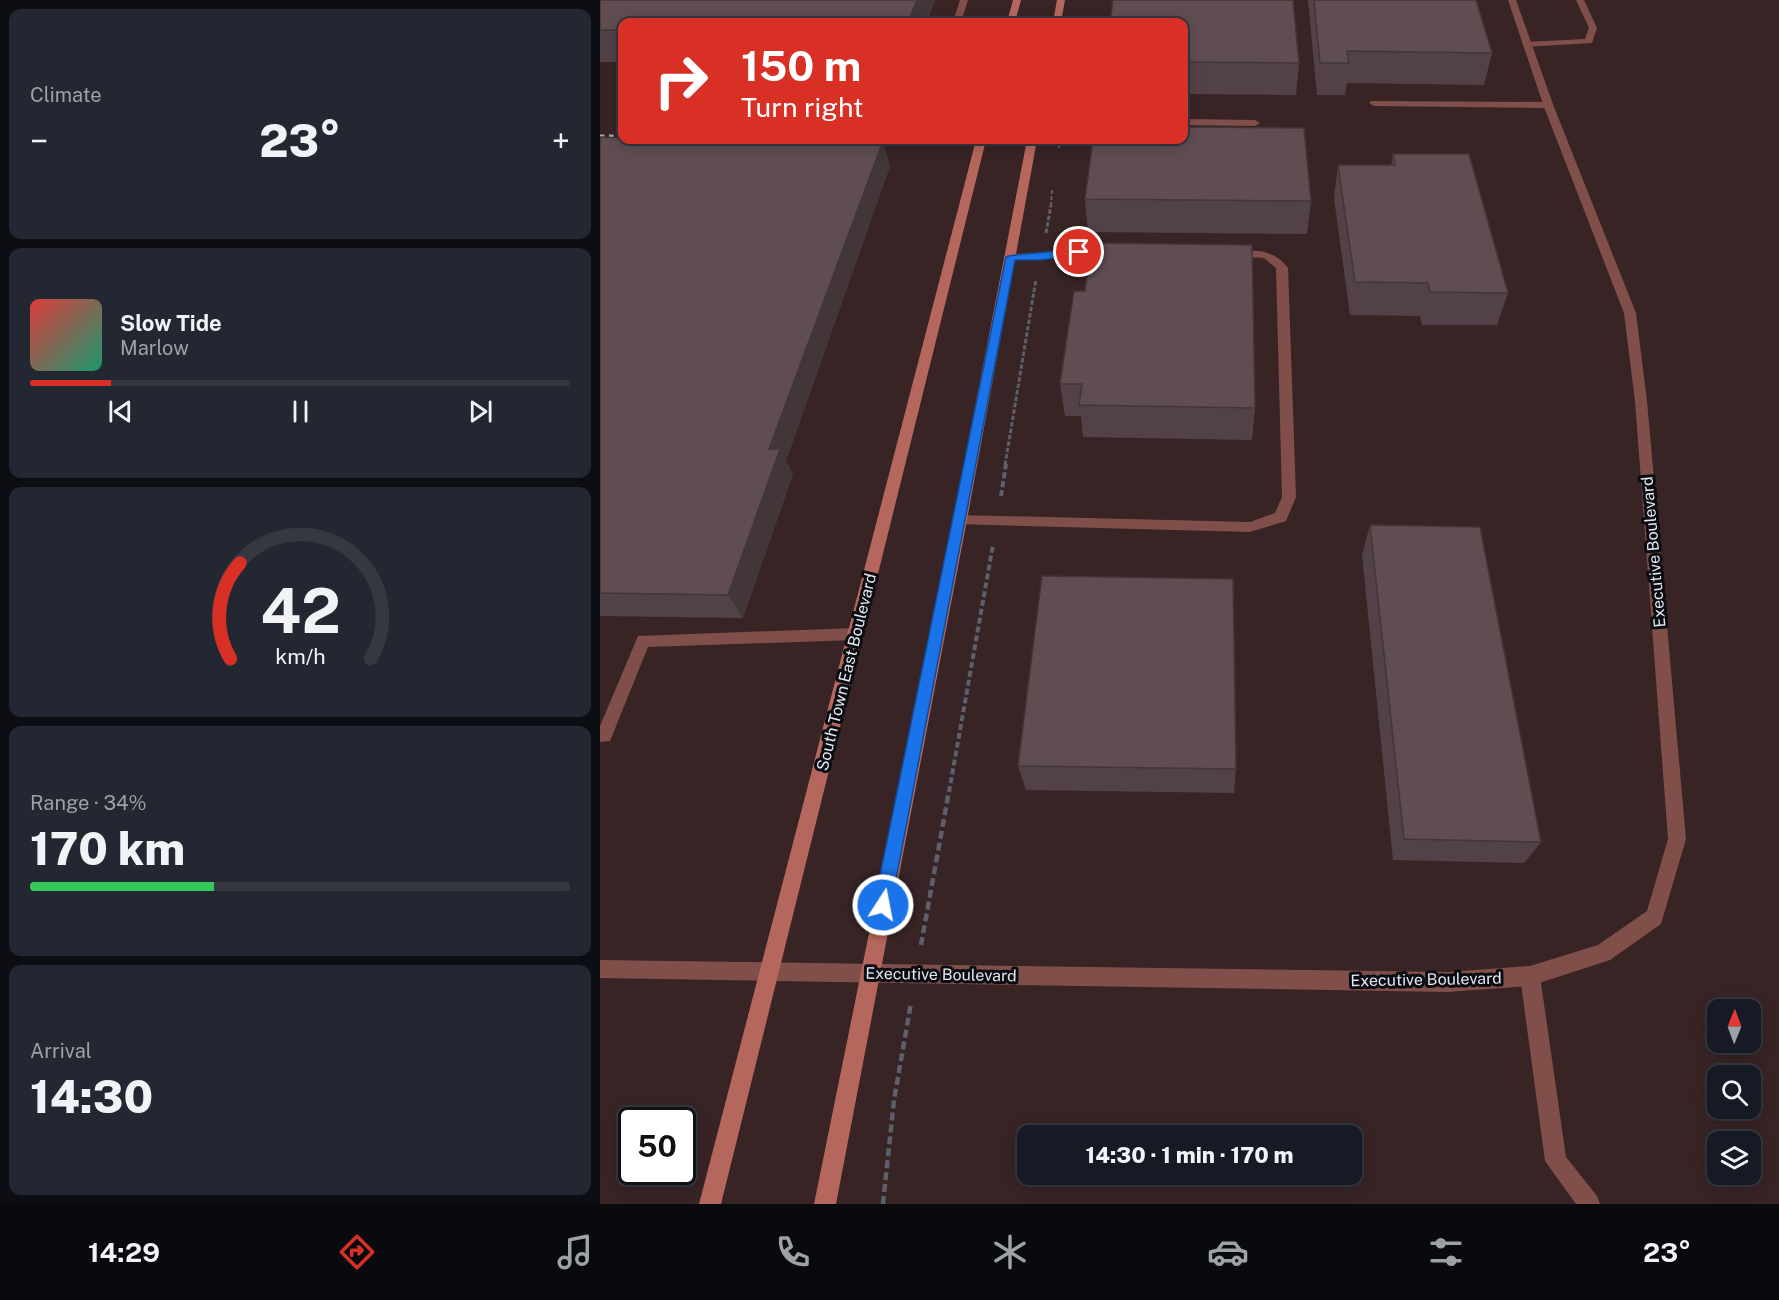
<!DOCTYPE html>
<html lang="en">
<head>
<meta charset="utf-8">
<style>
  :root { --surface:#161a24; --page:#232731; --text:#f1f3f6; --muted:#9ea1a6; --line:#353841; --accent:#d93025 }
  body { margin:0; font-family:"Public Sans",sans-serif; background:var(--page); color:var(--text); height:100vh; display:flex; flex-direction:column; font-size:22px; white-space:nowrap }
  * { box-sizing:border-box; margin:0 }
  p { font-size:20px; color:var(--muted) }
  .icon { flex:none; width:33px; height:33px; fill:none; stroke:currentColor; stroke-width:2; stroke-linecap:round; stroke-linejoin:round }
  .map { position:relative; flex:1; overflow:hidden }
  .panel { display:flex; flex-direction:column; gap:9px; padding:9px; background:#0c0e14; width:600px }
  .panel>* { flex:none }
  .top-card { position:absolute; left:18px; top:18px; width:570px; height:126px; border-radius:12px; box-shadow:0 3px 15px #0003,0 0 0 2px var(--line); background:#d93025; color:#fff; overflow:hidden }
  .needle { width:39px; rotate:1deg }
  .controls { position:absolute; left:1107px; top:999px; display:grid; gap:12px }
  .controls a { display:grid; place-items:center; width:54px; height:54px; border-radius:12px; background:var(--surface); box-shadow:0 3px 15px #0003,0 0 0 2px var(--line); font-size:30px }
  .speed { position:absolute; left:18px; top:1107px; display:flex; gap:12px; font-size:30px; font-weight:700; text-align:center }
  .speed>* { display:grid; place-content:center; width:78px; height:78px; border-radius:50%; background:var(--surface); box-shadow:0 3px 15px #0003,0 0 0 2px var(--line); line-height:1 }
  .speed .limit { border:3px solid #111; border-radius:9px; background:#fff; color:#111 }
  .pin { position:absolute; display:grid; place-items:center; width:51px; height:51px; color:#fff; margin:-26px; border:3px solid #fff; border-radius:50%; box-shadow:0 2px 6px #0007 }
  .me { position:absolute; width:66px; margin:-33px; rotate:11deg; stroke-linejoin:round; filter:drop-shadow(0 0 4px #0008) }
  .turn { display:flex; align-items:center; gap:21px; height:126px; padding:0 24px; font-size:27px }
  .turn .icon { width:78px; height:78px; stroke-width:2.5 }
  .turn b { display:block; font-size:42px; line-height:51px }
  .big { font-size:45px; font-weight:800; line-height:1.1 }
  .panel .card { flex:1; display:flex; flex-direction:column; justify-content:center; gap:9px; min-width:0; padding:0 21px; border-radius:12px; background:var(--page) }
  .panel .dial { align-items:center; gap:0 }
  .dial svg { height:156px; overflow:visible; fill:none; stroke:var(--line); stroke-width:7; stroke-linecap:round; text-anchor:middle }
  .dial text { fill:var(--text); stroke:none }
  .song { display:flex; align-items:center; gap:18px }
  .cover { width:72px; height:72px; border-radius:9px; background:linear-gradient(135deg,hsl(0 70% 55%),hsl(160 70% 35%)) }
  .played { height:6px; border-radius:3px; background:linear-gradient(90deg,var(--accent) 15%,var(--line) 15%) }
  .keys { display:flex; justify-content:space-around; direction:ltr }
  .heat { display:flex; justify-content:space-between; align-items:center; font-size:33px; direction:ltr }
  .charge { height:9px; border-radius:4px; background:linear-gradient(90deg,#34c759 34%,var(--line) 0) }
  .trip { position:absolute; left:417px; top:1125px; width:345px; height:60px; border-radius:12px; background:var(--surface); box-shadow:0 3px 15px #0003,0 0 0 2px var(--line); font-weight:800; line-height:60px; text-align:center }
  .tabs { display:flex; height:96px; justify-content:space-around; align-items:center; background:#090a0e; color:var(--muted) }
  .tabs .icon { width:42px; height:42px }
  .tabs .on { color:var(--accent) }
  .tabs b { font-size:27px; color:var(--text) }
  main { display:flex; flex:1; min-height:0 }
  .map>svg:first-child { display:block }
</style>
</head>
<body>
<main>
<section class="panel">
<div class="card"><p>Climate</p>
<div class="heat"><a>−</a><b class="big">23°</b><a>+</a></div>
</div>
<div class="card">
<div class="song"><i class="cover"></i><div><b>Slow Tide</b><p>Marlow</p></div></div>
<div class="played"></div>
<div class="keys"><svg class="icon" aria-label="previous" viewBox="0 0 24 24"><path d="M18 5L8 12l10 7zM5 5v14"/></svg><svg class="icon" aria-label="pause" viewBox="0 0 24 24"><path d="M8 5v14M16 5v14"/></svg><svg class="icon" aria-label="next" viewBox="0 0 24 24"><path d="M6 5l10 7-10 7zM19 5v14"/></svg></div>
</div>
<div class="card dial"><svg viewBox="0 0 100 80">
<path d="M14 69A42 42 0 1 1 86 69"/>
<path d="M14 69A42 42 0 0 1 19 20" stroke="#d93025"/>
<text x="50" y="56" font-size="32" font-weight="700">42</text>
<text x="50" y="72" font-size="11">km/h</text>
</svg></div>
<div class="card"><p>Range · 34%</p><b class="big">170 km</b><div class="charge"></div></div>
<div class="card"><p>Arrival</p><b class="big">14:30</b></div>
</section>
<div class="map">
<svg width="1179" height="1204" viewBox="0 0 1179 1204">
  <rect width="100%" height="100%" fill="#1e2230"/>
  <!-- industrial -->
  <path fill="#382425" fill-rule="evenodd" d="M 0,0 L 1179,0 L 1179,1204 L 0,1204 ZM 22,22 L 584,22 L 584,140 L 22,140 ZM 1118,1010 L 1150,1010 L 1150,1042 L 1118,1042 ZM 1118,1076 L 1150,1076 L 1150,1108 L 1118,1108 ZM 32,1120 L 82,1120 L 82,1172 L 32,1172 ZM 428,1136 L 752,1136 L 752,1174 L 428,1174 ZM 1118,1142 L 1150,1142 L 1150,1174 L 1118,1174 Z"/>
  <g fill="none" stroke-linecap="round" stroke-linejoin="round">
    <!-- path-far3 -->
    <path stroke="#5c5f6c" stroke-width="2" stroke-dasharray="4 2" stroke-linecap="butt" d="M 459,148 L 460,140
      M 451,206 L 452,188"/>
    <!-- path-far2 -->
    <path stroke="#5c5f6c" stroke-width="3" stroke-dasharray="4.5 2" stroke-linecap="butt" d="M 446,233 L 451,205
      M 405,465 L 436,279"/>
    <!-- path-far1 -->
    <path stroke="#5c5f6c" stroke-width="4" stroke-dasharray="6 3" stroke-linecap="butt" d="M 401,496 L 406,464
      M 349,792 L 393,545"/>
    <!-- path -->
    <path stroke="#5c5f6c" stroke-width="4.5" stroke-dasharray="8 4" stroke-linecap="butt" d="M 321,945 L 349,791
      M 283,1204 L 294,1100 L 311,1003"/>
    <!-- lane -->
    <path fill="#814f49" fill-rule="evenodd" d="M 360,0 L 368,0 L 361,22 L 353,22 Z
      M 976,0 L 984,0 L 997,28 L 992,43 L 924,47 L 923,45 L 927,42 L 985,39 L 989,28 Z
      M 771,101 L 948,102 L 953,105 L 948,108 L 774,106 L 769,103 Z
      M 584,119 L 655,120 L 660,123 L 655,126 L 584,125 Z
      M 511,250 L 515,251 L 515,255 L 411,260 L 405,257 L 411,254 Z
      M 634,251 C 655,250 674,249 688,268 L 696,497 L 686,521 L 650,532 L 355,524 L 353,520 L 355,516 L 360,515 L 650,522 L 675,513 L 682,497 L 676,268 L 664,258 L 630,256 L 630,252 Z
      M 255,628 L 260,629 L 263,634 L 260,639 L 255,640 L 48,647 L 10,741 L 0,742 L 0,726 L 38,636 Z
      M 930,966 L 937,969 L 940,976 L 966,1157 L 997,1196 L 1000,1204 L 976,1204 L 945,1161 L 920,976 L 923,969 Z"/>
    <!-- street -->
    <path fill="#814f49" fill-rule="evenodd" d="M 908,0 L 916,0 L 954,107 L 1036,313 L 1047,401 L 1086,839 L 1061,924 L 1010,960 L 930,986 L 847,992 L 0,978 L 0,960 L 847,972 L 930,966 L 998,945 L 1047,911 L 1068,839 L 1035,401 L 1024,313 L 944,107 Z"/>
    <!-- secondary -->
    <path fill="#b6675d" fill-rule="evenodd" d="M 413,0 L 421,0 L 415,22 L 407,22 Z
      M 457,0 L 465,0 L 461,22 L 453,22 Z
      M 376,140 L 386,140 L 121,1204 L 99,1204 Z
      M 427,140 L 437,140 L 367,520 L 236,1204 L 214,1204 L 353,520 Z"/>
    <!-- rail -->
    <path stroke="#a4a7b2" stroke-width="3" stroke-dasharray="4.5 4.5" stroke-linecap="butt" d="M 0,136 L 22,136"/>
  </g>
  <!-- wall -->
  <path fill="#524247" d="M 0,0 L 335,0 L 327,22 L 22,22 L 22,62 L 0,62 Z
    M 708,0 L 876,0 L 892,53 L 884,85 L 747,83 L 745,95 L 717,95 Z
    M 584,22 L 699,63 L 696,95 L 584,94 Z
    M 0,137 L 290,166 L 186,461 L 193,474 L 143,618 L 0,616 Z
    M 793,154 L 908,293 L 897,325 L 822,325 L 820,316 L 750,315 L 734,198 L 738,165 L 791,165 Z
    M 485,199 L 711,201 L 707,234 L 488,232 Z
    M 474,291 L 655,408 L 652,440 L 483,437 L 481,416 L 465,416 L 460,384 Z
    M 770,525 L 941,842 L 924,863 L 793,860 L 762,555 Z
    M 418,766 L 636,769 L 634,793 L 426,790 Z"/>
  <!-- shaded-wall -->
  <path fill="#423639" d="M 317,0 L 335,0 L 327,22 L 308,22 Z
    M 283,141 L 290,166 L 186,461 L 193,474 L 143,618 L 128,595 L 169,449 Z"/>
  <!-- building -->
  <path fill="#5f4d52" stroke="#423639" stroke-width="1.5" d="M 0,0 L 317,0 L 308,22 L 22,22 L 22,30 L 0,30 Z
    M 513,0 L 693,0 L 699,63 L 584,62 L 584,22 L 510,22 Z
    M 714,0 L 876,0 L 892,53 L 747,51 L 749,63 L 720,63 Z
    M 584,127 L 704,128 L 711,201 L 485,199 L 493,140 L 584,140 Z
    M 0,137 L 22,138 L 22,140 L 283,141 L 169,449 L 180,449 L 128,595 L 0,593 Z
    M 793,154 L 869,154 L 908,293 L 830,292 L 828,283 L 755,282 L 738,165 L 795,165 Z
    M 492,243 L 652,245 L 655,408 L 479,405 L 482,384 L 460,384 L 474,291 L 485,291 Z
    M 770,525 L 880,527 L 941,842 L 804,839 Z
    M 442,576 L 633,579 L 636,769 L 418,766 Z"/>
  <!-- route -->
  <path fill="#1a73e8" stroke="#114b97" stroke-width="1.5" d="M 479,249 L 482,250 L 482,255 L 440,260 L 415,260 L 291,905 L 288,911 L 283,914 L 277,911 L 274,905 L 406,257 C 410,254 467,251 479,249 Z"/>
  <g text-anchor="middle" stroke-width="6" stroke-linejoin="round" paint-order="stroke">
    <!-- street labels -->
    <g font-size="16" fill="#e5e8f1" stroke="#0a0c12">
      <text transform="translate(1053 552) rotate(-95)" y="6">Executive Boulevard</text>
      <text transform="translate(246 672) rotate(-76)" y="6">South Town East Boulevard</text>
      <text transform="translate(341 974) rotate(1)" y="6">Executive Boulevard</text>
      <text transform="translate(826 979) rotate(-1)" y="6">Executive Boulevard</text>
    </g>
  </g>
</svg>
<div class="controls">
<a><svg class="needle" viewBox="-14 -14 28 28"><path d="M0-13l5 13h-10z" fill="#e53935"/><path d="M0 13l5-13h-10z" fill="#9ea1a6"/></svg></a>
<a><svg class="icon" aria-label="search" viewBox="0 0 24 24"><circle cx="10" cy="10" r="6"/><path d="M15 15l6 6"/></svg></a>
<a><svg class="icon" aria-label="layers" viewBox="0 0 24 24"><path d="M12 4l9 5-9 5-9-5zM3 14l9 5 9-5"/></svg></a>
</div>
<div class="speed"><div class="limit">50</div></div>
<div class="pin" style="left:479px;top:252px;background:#d93025"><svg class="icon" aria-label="arrive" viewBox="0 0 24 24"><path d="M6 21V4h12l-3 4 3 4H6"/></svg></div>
<svg class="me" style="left:283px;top:905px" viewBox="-20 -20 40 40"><circle r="17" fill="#1a73e8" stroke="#fff" stroke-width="3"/><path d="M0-11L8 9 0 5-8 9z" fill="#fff"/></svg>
<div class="trip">14:30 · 1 min · 170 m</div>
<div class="top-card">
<div class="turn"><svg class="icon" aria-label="right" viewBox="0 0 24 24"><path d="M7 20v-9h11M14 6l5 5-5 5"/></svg><div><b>150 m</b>Turn right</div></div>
</div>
</div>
</main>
<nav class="tabs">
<b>14:29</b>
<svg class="icon on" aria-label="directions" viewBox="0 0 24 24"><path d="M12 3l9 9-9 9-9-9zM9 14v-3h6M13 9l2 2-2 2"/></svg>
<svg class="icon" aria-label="music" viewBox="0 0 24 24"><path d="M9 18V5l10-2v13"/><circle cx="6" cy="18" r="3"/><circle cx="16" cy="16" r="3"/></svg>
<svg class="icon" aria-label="phone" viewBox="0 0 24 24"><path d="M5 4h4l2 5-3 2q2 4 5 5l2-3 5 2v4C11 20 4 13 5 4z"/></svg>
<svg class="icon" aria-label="climate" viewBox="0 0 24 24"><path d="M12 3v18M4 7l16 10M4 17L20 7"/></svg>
<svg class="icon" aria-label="car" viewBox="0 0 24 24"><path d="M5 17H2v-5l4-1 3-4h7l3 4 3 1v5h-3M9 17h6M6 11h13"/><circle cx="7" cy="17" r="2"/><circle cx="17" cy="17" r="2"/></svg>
<svg class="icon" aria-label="filters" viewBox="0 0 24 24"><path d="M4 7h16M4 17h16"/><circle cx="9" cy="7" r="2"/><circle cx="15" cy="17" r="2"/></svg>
<b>23°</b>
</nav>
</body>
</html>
